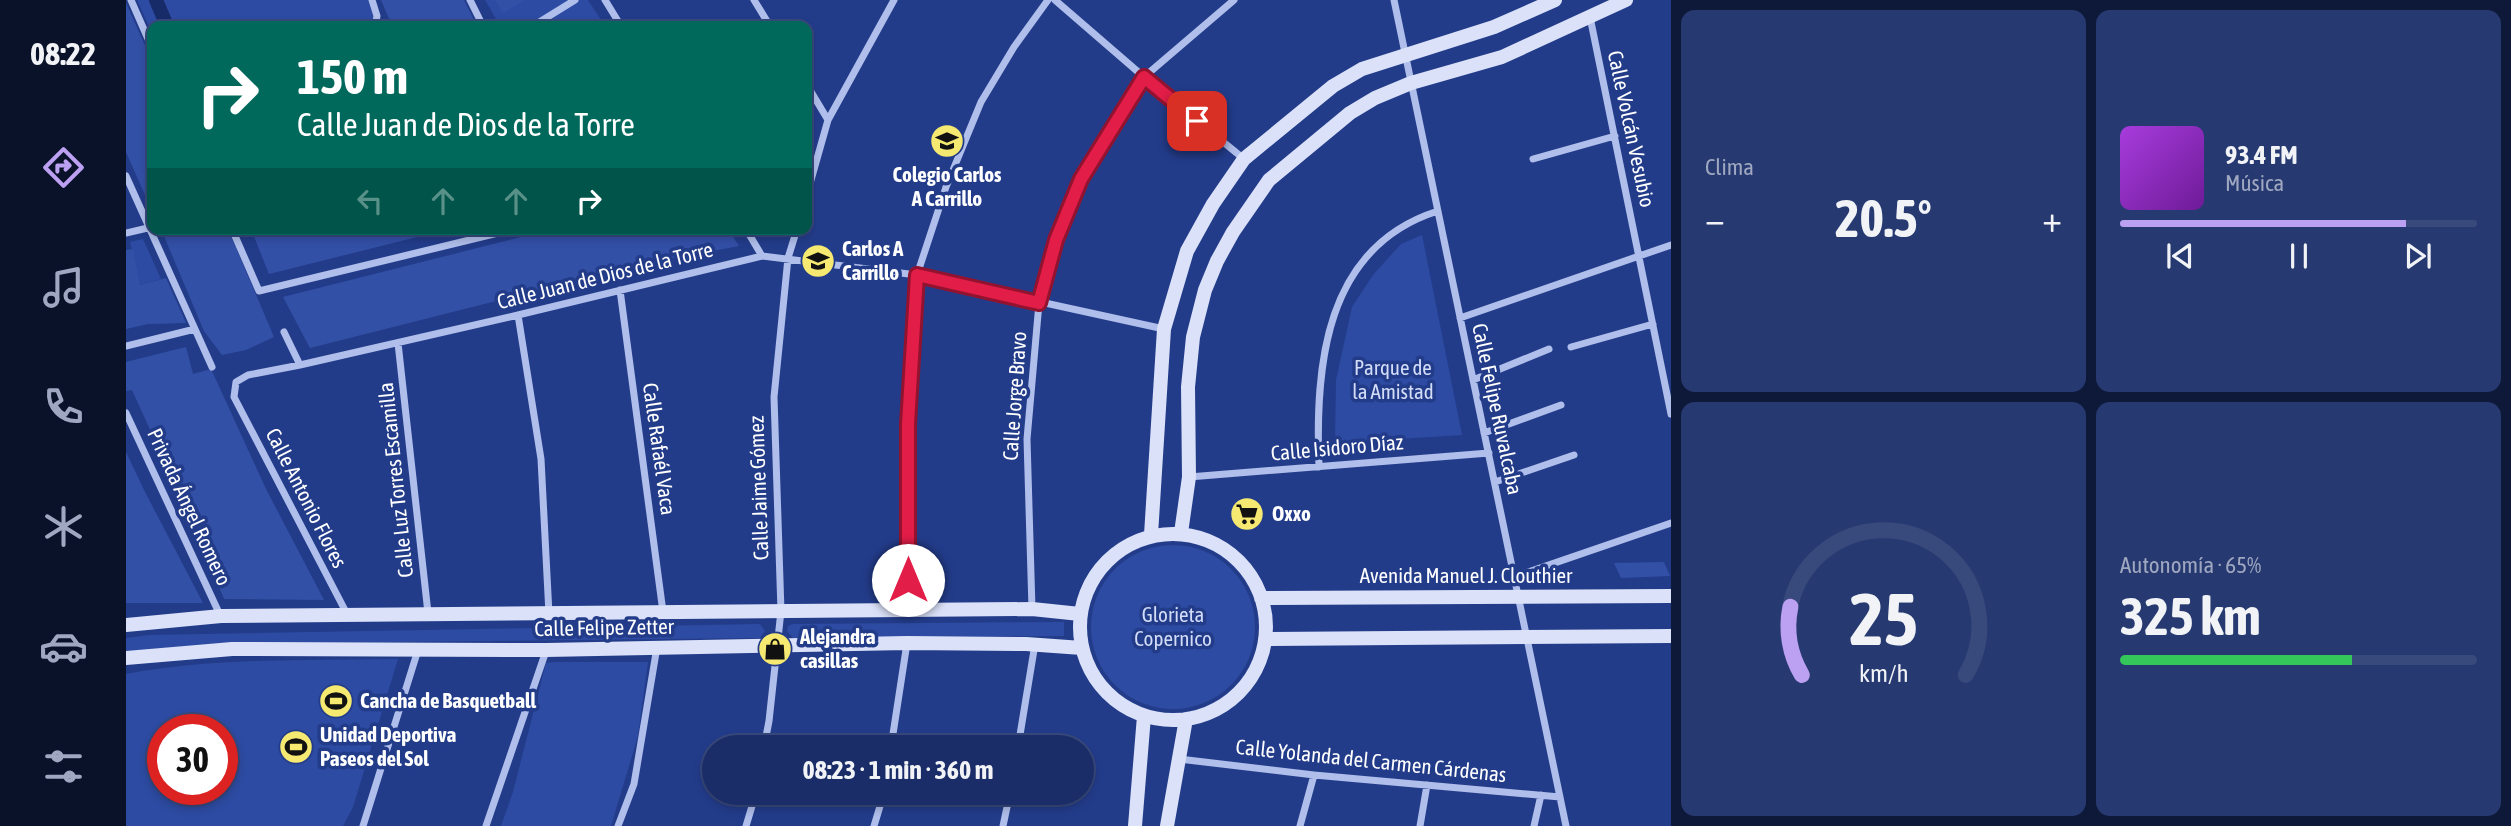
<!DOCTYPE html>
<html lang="es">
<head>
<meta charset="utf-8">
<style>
  :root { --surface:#1a2d68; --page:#273971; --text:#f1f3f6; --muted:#9fa8c0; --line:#38497c; --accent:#bca0f2 }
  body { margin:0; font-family:"Asap Condensed",sans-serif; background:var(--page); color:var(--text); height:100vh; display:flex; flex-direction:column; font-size:26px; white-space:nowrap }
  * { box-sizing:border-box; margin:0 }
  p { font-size:23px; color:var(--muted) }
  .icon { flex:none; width:38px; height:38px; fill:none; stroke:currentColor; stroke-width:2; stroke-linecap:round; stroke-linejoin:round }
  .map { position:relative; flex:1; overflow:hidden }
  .side { display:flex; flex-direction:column; gap:10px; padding:10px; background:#0e1939; width:840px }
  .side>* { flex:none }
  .hud { position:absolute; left:21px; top:21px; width:665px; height:214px; border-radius:14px; box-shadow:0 4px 10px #0003,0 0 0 2px var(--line); background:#00695c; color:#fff; overflow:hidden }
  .speed { position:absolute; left:21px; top:714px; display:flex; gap:14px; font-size:35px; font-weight:700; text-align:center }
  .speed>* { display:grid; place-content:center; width:91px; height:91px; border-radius:50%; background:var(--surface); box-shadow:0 4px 10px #0003,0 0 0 2px var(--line); line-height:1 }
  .speed .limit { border:10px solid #d22; background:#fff; color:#111 }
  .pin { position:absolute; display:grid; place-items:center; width:60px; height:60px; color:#fff; margin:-30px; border-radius:14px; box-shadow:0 4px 10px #0006 }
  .me { position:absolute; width:77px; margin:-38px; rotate:0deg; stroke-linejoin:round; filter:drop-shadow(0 0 5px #0008) }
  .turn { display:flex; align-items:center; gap:24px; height:147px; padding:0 35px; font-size:32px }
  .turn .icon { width:91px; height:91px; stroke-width:2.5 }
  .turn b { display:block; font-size:49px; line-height:60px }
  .lanes { display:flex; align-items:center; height:66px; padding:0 35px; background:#0003; justify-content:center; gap:35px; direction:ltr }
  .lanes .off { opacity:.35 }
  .big { font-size:52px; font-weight:700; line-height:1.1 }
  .side .tile { flex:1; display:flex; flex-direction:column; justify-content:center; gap:10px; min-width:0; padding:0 24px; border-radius:14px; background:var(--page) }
  .side .dial { align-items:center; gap:0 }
  .dial svg { height:182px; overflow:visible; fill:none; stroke:var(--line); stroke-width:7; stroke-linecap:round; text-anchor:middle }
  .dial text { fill:var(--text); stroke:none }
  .song { display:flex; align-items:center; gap:21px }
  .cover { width:84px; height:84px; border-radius:10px; background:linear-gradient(135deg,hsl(280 70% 55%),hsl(280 70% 35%)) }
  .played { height:7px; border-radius:4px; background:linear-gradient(90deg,var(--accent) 80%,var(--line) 80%) }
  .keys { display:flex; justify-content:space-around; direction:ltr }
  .heat { display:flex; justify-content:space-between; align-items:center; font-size:38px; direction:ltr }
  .charge { height:10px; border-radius:5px; background:linear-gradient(90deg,#34c759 65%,var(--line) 0) }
  .side .tiles { flex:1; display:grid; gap:10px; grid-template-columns:repeat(2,1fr) }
  .trip { position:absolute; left:576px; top:735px; width:392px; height:70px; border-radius:35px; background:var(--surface); box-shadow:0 4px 10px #0003,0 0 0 2px var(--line); font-weight:700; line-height:70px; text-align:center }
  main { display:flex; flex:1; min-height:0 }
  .menu { display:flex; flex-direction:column; width:126px; justify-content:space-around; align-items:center; background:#0a122a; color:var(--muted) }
  .menu .icon { width:49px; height:49px }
  .menu .active { color:var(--accent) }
  .menu b { font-size:32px; color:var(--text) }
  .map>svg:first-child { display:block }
</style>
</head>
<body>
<main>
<nav class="menu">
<b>08:22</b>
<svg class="icon active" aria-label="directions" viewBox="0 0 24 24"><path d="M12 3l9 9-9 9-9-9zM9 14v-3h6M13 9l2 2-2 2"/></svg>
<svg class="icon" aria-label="music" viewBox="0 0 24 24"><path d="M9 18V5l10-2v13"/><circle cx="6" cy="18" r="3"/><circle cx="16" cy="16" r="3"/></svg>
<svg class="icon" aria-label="phone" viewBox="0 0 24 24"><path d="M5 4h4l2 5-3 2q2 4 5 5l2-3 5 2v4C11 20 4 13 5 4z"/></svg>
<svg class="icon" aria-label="climate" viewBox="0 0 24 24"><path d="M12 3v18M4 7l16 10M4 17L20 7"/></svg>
<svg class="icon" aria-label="car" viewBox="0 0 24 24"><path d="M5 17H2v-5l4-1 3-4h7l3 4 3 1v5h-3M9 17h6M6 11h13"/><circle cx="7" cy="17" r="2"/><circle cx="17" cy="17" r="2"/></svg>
<svg class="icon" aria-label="filters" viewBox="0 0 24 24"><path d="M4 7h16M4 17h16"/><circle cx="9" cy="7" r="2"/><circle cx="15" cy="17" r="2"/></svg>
</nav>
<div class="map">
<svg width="1545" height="826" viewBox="0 0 1545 826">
  <rect width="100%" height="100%" fill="#233c8a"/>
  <!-- green -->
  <path fill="#2d4ba2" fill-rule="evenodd" d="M 11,0 L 244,0 L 248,11 L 246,26 L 26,26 L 26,33 Z
    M 359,0 L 462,0 L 479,26 L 374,26 Z
    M 1296,235 L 1336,435 L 1209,443 L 1210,380 L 1226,307 L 1247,275 L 1275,244 Z
    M 17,239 L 35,279 L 14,285 L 4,242 Z
    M965 627a82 82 0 1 1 164 0a82 82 0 1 1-164 0Z
    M 938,622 L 938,636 L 667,638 L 661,631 L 662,626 L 667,624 Z
    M 634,624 L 639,631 L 634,638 L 83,644 L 0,652 L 0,638 L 23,635 Z
    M 272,659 L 227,807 L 217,826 L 0,826 L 0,674 C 89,657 181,661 272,659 ZM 37,730 L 96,730 L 96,789 L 37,789 Z
    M 428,662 L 522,662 L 512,736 L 485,826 L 375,826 L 387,792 L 420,663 Z"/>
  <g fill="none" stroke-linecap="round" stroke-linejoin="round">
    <!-- canal -->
    <path stroke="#182b69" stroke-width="14" d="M 30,0 L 41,26"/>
  </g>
  <!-- building -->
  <path fill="#3350a7" d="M 255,0 L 338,0 L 351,26 L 261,26 L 264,21 Z
    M 369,0 L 399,0 L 377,13 Z
    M 0,3 L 26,61 L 26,211 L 0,152 Z
    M 67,229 L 102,229 L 148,337 L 120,350 L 96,355 L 78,331 L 38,236 Z
    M 125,229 L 319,229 L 319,230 L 143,274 Z
    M 427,229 L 602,229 L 613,246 L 517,264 L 184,348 L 157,297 Z
    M 7,249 L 14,285 L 40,278 L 60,323 L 22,324 L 0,329 L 0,250 Z
    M 60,347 L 67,374 L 85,369 L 140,489 L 198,600 L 98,599 L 67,524 L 6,390 L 0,391 L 0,362 Z
    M 0,452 L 19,492 L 77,603 L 0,603 Z
    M 1538,562 L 1544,576 L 1495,578 L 1488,563 Z"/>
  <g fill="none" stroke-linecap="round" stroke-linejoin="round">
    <!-- street -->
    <path stroke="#afbeea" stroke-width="7" d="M 5,0 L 26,48
      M 246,0 L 251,16 L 249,26
      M 344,0 L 357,26
      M 479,0 L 495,26
      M 628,0 L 644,26
      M 929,0 L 1018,77 L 1118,159
      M 1268,0 L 1440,826
      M 1464,17 L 1545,414
      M 407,26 L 449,0
      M 681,85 L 702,120
      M 1407,159 L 1489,136
      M 0,176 L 86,367
      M 681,194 L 702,120 L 768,0
      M 106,229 L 133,291 L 389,229
      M 620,229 L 636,256
      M 0,233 L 26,227
      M 494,290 L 537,612
      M 392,315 L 415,459 L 423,614
      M 1334,318 L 1545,245
      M 158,332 L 174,365
      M 272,343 L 302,613
      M 0,346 L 69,329
      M 1445,347 L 1527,324
      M 1347,380 L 1423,349
      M 0,413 L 94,615
      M 1358,433 L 1435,405
      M 1193,467 C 1189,367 1198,247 1312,211
      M 1063,477 L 1363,453
      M 1369,482 L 1448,455
      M 1388,577 L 1545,523
      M 906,609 L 901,439 L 913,303 L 930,240 L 955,179 L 1018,77 L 1108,0
      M 781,610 L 782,424 L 791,275 L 820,187 L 855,102 L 888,47 L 922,0
      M 221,614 L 108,397 L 110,382 L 122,375 L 174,365 L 392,315 L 636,256 L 791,275 L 1038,329
      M 638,747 L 643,721 L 655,611 L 648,397 L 662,258 L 671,229
      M 765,747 L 781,643
      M 892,747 L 909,644
      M 1053,759 L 1188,775 L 1434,797
      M 237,826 L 292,650
      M 360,826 L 420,651
      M 492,826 L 508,784 L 531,647
      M 620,826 L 630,793
      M 748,826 L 758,793
      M 877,826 L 884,793
      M 1174,826 L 1188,775
      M 1294,826 L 1301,785
      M 1408,826 L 1415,795"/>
    <!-- secondary -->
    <path stroke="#dae1f8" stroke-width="14" d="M 1055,533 L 1063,477 L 1062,387 L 1067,337 L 1079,290 L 1091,261 L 1107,232 L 1143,180 L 1224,113 L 1249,98 L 1285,83 L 1376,57 L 1500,0
      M954 627a93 93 0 1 1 186 0a93 93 0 1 1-186 0Z
      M 1025,535 L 1038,329 L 1061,251 L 1087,204 L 1118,159 L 1207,86 L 1236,69 L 1368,27 L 1429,0
      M 1135,598 L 1545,596
      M 0,625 L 95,616 L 906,609 L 954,614
      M 1139,639 L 1545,636
      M 0,658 L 106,649 L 420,650 L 781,643 L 900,644 L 956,648
      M 1009,826 L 1018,716
      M 1041,826 L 1060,719"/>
  </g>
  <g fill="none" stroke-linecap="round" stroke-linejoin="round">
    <!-- route casing -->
    <g stroke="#92132f" stroke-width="18">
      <path id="route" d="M 782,580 L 782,424 L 791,275 L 913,303 L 930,240 L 955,179 L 1018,77 L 1071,121"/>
    </g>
    <!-- route -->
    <use href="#route" stroke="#e11d48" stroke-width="12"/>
  </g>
  <!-- icons -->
  <defs>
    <g id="school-disc" transform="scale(1.75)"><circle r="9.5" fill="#f6e971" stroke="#233c8a"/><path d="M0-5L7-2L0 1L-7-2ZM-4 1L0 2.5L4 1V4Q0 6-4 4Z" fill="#111"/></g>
    <g id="supermarket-disc" transform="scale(1.75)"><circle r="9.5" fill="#f6e971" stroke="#233c8a"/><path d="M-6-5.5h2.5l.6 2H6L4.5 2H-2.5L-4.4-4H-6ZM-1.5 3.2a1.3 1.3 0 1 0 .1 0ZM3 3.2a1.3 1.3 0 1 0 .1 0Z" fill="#111"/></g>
    <g id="shop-disc" transform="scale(1.75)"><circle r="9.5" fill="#f6e971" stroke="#233c8a"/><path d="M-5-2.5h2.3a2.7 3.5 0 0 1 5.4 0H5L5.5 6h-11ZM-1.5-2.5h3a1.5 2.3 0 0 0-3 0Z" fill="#111"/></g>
    <g id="stadium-disc" transform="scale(1.75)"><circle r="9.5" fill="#f6e971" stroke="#233c8a"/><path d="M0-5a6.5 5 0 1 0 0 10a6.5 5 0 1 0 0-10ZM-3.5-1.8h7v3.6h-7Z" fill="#111"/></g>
  </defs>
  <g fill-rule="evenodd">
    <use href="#school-disc" x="821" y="141"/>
    <use href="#school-disc" x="692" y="261"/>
    <use href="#supermarket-disc" x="1121" y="514"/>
    <use href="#shop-disc" x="649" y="649"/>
    <use href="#stadium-disc" x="210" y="701"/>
    <use href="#stadium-disc" x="170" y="747"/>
  </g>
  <g text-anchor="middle" stroke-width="7" stroke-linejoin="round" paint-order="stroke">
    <!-- street labels -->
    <g font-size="21" fill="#fff" stroke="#233c8a">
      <text transform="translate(1505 129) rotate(78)" y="7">Calle Volcán Vesubio</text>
      <text transform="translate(479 276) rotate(-14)" y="7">Calle Juan de Dios de la Torre</text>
      <text transform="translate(889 396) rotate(-86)" y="7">Calle Jorge Bravo</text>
      <text transform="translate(1371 409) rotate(78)" y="7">Calle Felipe Ruvalcaba</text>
      <text transform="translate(1211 448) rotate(-5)" y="7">Calle Isidoro Díaz</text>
      <text transform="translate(533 449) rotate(82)" y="7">Calle Rafaél Vaca</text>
      <text transform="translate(270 480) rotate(-96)" y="7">Calle Luz Torres Escamilla</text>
      <text transform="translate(633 488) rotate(-92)" y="7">Calle Jaime Gómez</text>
      <text transform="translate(180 498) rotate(63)" y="7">Calle Antonio Flores</text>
      <text transform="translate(63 507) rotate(65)" y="7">Privada Ángel Romero</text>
      <text x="1340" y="583">Avenida Manuel J. Clouthier</text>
      <text transform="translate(478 628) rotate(-1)" y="7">Calle Felipe Zetter</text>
      <text transform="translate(1245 761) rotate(6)" y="7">Calle Yolanda del Carmen Cárdenas</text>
    </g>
    <!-- poi labels -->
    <g font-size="21" font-weight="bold" fill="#fff" stroke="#233c8a" text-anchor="start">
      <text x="821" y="182" text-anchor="middle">Colegio Carlos<tspan x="821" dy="24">A Carrillo</tspan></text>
      <text x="716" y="256">Carlos A<tspan x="716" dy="24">Carrillo</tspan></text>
      <text x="1146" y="521">Oxxo</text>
      <text x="674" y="644">Alejandra<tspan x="674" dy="24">casillas</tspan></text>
      <text x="234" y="708">Cancha de Basquetball</text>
      <text x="194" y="742">Unidad Deportiva<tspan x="194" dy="24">Paseos del Sol</tspan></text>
    </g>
    <!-- park labels -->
    <g font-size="21" fill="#d3ddf8" stroke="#233c8a">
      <text x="1267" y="375">Parque de<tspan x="1267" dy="24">la Amistad</tspan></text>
      <text x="1047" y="622">Glorieta<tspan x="1047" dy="24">Copernico</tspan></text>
    </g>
  </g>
</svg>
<div class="speed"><div class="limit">30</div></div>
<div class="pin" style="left:1071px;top:121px;background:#d93025"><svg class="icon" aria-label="arrive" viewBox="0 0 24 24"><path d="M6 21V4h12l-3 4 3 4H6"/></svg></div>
<svg class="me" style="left:782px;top:580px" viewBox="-20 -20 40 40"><circle r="19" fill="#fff"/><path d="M0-13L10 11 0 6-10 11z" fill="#e11d48"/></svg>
<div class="trip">08:23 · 1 min · 360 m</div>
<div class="hud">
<div class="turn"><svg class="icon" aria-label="right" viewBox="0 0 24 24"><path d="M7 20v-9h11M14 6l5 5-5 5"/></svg><div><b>150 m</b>Calle Juan de Dios de la Torre</div></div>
<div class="lanes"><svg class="icon off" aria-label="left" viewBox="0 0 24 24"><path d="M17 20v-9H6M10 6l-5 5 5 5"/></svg><svg class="icon off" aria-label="ahead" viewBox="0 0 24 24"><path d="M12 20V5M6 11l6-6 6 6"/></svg><svg class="icon off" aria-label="ahead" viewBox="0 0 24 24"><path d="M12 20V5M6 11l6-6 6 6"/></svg><svg class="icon" aria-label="right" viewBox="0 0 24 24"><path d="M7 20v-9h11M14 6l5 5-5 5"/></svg></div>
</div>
</div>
<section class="side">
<div class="tiles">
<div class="tile"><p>Clima</p>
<div class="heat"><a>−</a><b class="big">20.5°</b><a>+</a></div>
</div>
<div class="tile">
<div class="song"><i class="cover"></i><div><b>93.4 FM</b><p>Música</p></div></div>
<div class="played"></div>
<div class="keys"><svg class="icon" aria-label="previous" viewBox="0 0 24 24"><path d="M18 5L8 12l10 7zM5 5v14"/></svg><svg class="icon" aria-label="pause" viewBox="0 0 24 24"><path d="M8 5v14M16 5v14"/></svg><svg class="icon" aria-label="next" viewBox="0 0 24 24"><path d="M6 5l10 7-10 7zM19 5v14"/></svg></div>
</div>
<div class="tile dial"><svg viewBox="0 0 100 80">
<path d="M14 69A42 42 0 1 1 86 69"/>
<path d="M14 69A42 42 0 0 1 9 39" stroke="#bca0f2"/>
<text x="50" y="56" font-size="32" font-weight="700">25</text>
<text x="50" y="72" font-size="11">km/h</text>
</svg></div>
<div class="tile"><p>Autonomía · 65%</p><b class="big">325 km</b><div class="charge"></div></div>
</div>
</section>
</main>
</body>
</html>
